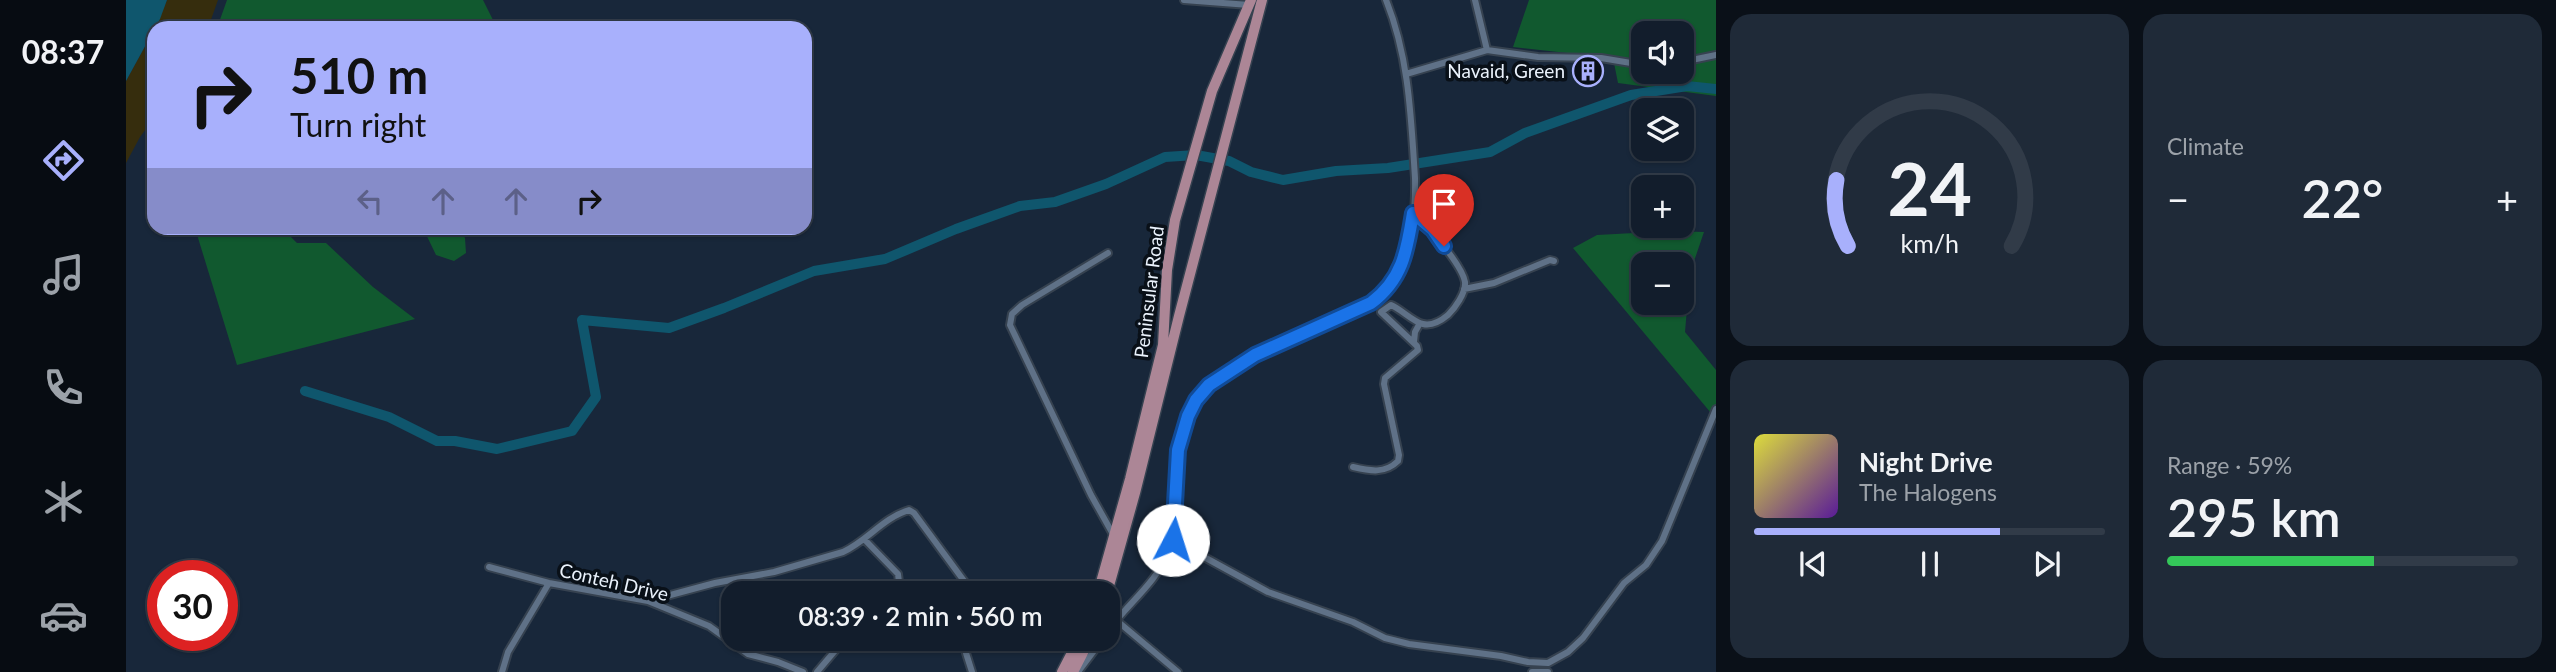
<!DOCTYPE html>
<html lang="en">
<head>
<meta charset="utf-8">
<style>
  :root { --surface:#121d2c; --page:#1f2a38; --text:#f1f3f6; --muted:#9ca2a9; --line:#313b48; --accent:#a8b0fc }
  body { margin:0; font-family:Lato,sans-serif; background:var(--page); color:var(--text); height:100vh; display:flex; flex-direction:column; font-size:26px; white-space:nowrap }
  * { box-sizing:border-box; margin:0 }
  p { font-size:23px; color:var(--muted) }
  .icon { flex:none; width:38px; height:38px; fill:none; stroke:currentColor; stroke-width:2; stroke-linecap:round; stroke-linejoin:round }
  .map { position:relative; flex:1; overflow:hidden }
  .drawer { display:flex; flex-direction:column; gap:14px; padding:14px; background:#0a1018; width:840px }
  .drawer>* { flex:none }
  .banner { position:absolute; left:21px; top:21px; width:665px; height:214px; border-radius:21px; box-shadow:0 2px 5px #0004,0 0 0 2px var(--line); background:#a8b0fc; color:#111; overflow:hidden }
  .tools { position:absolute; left:1505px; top:21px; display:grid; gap:14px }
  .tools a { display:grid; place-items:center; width:63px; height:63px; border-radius:14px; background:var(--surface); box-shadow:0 2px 5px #0004,0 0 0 2px var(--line); font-size:35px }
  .speed { position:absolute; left:21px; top:560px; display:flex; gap:14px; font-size:35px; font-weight:700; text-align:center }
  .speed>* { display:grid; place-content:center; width:91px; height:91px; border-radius:50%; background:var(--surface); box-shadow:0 2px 5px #0004,0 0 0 2px var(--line); line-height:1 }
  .speed .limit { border:10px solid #d22; background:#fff; color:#111 }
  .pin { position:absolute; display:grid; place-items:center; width:60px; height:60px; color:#fff; margin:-72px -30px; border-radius:50% 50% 50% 0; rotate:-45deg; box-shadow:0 0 7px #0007 }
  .pin .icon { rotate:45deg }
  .me { position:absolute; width:77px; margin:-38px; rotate:5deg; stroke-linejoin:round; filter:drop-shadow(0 0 5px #0008) }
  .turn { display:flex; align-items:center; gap:24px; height:147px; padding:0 28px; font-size:32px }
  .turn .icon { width:91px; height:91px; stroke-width:2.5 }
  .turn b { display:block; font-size:49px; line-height:60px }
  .lanes { display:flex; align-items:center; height:66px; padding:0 28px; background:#0003; justify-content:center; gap:35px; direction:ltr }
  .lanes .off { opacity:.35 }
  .big { font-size:52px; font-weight:600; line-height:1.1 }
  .drawer .widget { flex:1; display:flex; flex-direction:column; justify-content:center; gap:10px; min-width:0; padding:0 24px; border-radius:21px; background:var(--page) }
  .drawer .dial { align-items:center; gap:0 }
  .dial svg { height:182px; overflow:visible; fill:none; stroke:var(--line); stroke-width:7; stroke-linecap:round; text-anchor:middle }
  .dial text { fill:var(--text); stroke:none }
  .song { display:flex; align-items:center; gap:21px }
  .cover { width:84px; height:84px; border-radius:10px; background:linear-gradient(135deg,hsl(60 70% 55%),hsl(270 70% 35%)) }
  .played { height:7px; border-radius:4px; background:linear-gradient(90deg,var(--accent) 70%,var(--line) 70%) }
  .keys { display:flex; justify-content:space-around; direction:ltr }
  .heat { display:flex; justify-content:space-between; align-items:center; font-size:38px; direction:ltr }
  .charge { height:10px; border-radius:5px; background:linear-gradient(90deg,#34c759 59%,var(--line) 0) }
  .drawer .tiles { flex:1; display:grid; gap:14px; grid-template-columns:repeat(2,1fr) }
  .trip { position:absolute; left:595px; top:581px; width:399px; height:70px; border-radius:21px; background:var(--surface); box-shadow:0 2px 5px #0004,0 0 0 2px var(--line); font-weight:600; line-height:70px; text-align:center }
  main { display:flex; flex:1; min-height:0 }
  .dock { display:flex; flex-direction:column; width:126px; justify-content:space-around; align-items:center; background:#070c12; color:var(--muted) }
  .dock .icon { width:49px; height:49px }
  .dock .on { color:var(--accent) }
  .dock b { font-size:32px; color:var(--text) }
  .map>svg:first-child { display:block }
</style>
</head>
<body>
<main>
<nav class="dock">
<b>08:37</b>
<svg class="icon on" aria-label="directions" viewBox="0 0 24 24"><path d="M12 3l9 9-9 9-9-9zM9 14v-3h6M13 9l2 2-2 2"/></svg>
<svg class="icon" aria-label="music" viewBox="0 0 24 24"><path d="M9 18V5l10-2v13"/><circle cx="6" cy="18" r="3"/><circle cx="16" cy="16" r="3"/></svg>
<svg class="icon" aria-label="phone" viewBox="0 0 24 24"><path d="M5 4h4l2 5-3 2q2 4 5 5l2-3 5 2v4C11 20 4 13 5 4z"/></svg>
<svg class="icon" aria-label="climate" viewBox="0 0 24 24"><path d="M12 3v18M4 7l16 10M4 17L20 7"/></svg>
<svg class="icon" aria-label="car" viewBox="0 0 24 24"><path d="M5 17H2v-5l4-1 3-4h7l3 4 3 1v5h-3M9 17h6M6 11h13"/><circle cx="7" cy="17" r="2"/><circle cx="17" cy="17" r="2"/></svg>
</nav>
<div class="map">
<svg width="1590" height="672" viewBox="0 0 1590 672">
  <rect width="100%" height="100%" fill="#18273a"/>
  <!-- green -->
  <path fill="#11592f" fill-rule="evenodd" d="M 101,0 L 357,0 L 371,28 L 91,28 Z
    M 1403,0 L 1590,0 L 1590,96 L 1492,83 L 1487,58 L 1387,47 ZM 1517,33 L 1556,33 L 1556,72 L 1517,72 Z
    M 69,228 L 156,228 L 171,243 L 200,243 L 247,287 L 289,319 L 111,365 Z
    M 297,228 L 333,228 L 339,238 L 340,253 L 328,261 L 310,255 Z
    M 1545,231 L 1578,232 L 1564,273 L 1559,332 L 1590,370 L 1590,419 L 1447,248 L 1471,235 ZM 1517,264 L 1556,264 L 1556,303 L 1517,303 Z"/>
  <!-- sand -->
  <path fill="#362d0d" d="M 41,0 L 92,0 L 82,28 L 29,28 Z
    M 28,30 L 28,118 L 14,137 L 0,163 L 0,81 Z"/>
  <!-- water -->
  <path fill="#0f566d" d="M 0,0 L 41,0 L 34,19 L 0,81 Z"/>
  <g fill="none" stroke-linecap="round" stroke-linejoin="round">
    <!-- river -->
    <path stroke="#0f566d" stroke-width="10" d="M 179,391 L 263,417 L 311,441 L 329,441 L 371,449 L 446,431 L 470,397 L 456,320 L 543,328 L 598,308 L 688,271 L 759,259 L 830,229 L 894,206 L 929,202 L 980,184 L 1039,157 L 1070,155 L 1103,161 L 1125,172 L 1157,180 L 1210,171 L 1262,168 L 1364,152 L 1399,133 L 1505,95 L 1561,86 L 1590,89"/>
    <!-- street casing -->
    <g stroke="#364250" stroke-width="10">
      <path id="street" d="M 1058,0 L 1123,5
        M 1349,0 L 1361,50
        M 1556,62 L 1590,55
        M 1280,74 L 1361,50 L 1412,57 L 1475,58 L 1517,65
        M 982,253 L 896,305 L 886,314 L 884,325 L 965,495 L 988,536
        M 1338,289 L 1368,283 L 1424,260 L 1428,261
        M 1288,342 L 1289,332 L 1294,323
        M 1227,467 C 1244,471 1259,474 1272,461 L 1273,455 L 1258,384 L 1259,378 L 1292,350 L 1291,346 L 1255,312 L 1265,305 C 1275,309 1287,322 1297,324 C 1306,326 1316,320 1322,315 C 1329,308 1340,293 1339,282 C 1336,265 1301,224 1287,213
        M 738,539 L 772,574 L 773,582 L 763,593
        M 1047,540 L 1142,592 L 1227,622 L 1259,638 L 1283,644 L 1375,656 L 1402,662 L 1422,663 L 1442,652 L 1457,638 L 1498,583 L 1520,565 L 1536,541 L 1590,409
        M 363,567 L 423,583 L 522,601 L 583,626 L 622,654 L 652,662 L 677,672
        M 522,601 L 589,583 L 648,572 L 717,552 C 741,541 757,518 783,510 L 788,513 L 841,585 L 844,593
        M 990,620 L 1052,672
        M 982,631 C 1001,604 1030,584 1043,551 C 1055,520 1047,484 1052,451 C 1055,428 1066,400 1084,385 C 1125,350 1196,325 1246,303 C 1283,275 1290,222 1289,178 C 1285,117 1283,57 1260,0
        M 841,639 L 840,653 L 846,672
        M 376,672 L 382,652 L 423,583
        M 691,672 L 719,639
        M 952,672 L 977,639
        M 1406,672 L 1422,672"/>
    </g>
    <!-- primary casing -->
    <g stroke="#364250" stroke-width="13">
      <path id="primary" d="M 972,593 L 1004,479 L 1037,345 L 1041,270 L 1049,220 L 1086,91 L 1125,0
        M 981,593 L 1009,493 L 1053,316 L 1136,0
        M 936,672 L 953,639
        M 947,672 L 964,639"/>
    </g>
    <!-- street -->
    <use href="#street" stroke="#5f7187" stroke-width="6"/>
    <!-- primary -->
    <use href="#primary" stroke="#ac8696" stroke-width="10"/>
  </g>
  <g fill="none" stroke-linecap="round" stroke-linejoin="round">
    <!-- route casing -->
    <g stroke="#114b97" stroke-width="18">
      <path id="route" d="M 1047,540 L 1052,450 L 1062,416 L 1070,400 L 1083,385 L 1129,355 L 1245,303 C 1277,279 1281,250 1287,213 L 1307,230 L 1318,246"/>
    </g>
    <!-- route -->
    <use href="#route" stroke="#1a73e8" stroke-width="12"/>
  </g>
  <!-- icons -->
  <defs>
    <g id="building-ring" transform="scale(1.575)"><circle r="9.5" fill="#091018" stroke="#a8b0fc" stroke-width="1.5"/><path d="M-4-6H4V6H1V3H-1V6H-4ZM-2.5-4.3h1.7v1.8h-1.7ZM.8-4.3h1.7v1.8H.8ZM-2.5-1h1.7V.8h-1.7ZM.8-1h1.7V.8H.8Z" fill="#a8b0fc"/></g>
  </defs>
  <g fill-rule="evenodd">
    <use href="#building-ring" x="1462" y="71"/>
  </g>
  <g text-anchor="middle" stroke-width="7" stroke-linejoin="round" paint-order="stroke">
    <!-- poi labels -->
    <g font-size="19" fill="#eaf2fc" stroke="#091018" text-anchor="end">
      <text x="1439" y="78">Navaid, Green</text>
    </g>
    <!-- street labels -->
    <g font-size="19" fill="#eaf2fc" stroke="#091018">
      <text transform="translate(1023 292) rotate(-83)" y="7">Peninsular Road</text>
      <text transform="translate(488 582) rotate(13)" y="7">Conteh Drive</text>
    </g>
  </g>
</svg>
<div class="tools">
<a><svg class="icon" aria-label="sound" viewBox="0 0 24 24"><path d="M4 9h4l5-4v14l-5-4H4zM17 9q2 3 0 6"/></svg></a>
<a><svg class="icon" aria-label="layers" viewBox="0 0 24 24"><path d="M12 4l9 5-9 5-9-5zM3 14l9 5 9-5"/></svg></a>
<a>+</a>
<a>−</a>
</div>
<div class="speed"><div class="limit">30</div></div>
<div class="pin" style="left:1318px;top:246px;background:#d93025"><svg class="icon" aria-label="arrive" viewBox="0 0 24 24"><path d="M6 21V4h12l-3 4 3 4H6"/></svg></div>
<svg class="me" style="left:1047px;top:540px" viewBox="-20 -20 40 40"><circle r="19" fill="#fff"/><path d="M0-13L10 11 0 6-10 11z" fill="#1a73e8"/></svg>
<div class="trip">08:39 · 2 min · 560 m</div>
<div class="banner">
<div class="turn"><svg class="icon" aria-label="right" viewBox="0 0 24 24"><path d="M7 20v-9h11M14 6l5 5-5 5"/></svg><div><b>510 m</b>Turn right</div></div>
<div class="lanes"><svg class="icon off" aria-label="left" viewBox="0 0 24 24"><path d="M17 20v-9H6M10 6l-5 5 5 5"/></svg><svg class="icon off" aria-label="ahead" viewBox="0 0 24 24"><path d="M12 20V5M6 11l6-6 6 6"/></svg><svg class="icon off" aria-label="ahead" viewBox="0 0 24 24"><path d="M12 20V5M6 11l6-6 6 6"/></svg><svg class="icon" aria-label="right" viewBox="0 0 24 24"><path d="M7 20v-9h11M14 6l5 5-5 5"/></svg></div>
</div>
</div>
<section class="drawer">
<div class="tiles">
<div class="widget dial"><svg viewBox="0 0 100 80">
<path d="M14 69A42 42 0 1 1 86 69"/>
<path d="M14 69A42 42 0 0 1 9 40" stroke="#a8b0fc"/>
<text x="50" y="56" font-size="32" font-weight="700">24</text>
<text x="50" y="72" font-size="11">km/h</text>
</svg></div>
<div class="widget"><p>Climate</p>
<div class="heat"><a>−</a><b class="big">22°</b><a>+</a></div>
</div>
<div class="widget">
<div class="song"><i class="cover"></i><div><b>Night Drive</b><p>The Halogens</p></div></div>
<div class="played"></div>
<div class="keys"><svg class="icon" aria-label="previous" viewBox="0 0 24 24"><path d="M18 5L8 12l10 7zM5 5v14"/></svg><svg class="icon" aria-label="pause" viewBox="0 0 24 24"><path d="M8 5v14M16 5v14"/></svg><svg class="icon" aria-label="next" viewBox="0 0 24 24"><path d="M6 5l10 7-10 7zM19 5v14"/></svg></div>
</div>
<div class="widget"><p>Range · 59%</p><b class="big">295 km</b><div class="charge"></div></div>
</div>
</section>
</main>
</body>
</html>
